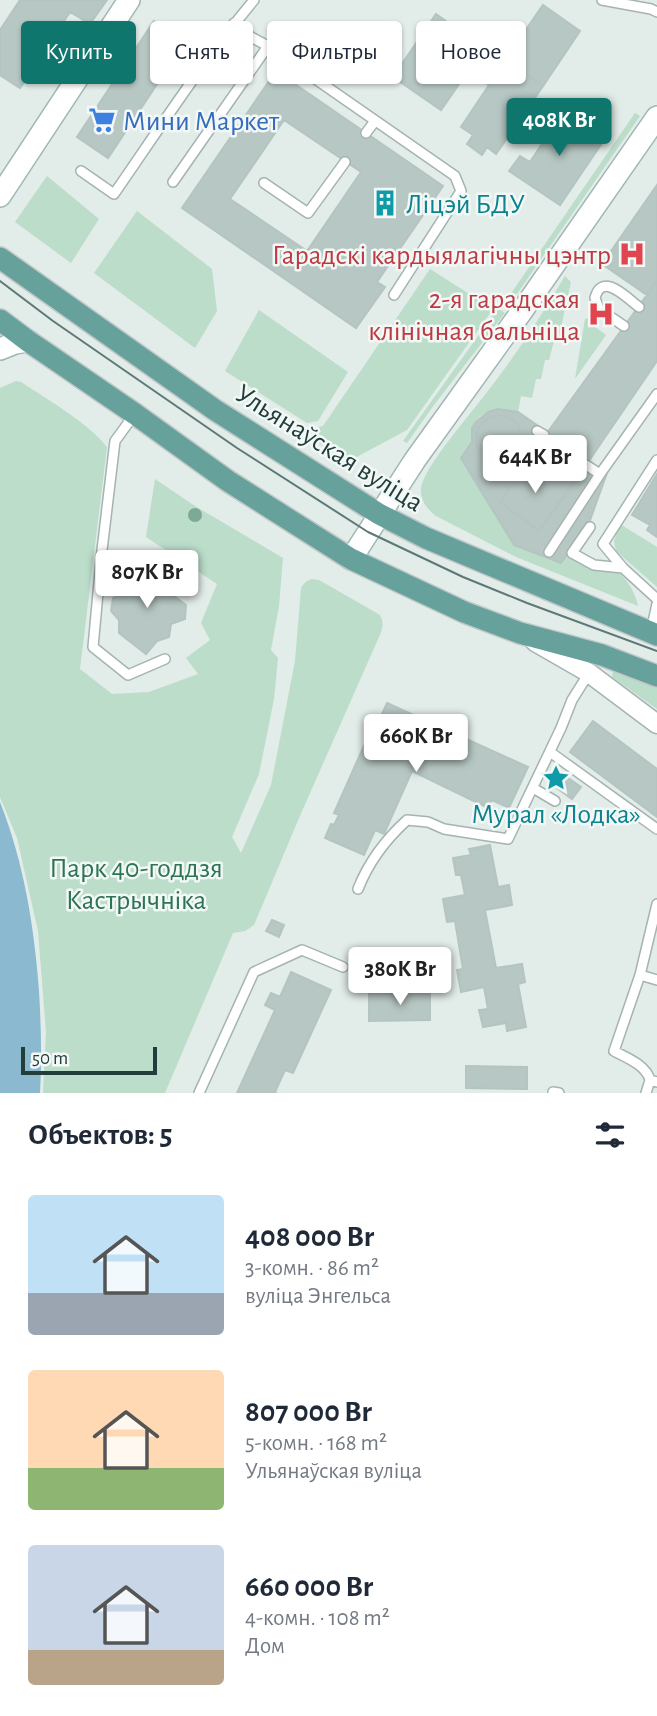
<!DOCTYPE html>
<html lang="ru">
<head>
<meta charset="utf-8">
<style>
  :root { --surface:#fff; --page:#f6f6f7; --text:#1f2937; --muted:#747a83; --accent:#0f766e }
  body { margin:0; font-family:"Alegreya Sans",sans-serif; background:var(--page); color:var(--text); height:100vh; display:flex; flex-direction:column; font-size:26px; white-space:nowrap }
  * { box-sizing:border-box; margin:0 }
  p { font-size:23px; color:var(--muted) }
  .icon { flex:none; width:38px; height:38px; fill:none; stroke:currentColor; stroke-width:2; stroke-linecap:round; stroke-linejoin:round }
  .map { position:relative; height:1093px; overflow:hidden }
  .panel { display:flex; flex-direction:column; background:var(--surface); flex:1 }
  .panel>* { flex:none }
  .banner { position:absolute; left:21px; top:21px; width:616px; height:63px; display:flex; gap:14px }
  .scale { position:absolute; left:21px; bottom:18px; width:136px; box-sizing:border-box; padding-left:7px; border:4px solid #223d3a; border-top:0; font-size:19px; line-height:24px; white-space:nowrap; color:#223d3a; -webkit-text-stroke:5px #f2f8f6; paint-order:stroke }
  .price { position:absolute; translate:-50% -60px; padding:0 16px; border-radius:7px; background:#fff; color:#222; font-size:23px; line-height:46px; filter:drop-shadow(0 2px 4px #0008) }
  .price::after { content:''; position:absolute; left:50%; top:42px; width:21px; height:16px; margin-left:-10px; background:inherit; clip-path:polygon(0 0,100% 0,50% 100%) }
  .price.current { background:var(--accent); color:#fff }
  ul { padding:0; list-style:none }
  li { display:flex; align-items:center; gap:21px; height:175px; padding:0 28px }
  li span { display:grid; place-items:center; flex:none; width:196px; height:140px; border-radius:7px; color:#555 }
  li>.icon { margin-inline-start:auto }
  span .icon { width:84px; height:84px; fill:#fffc; stroke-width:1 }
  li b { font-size:30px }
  h2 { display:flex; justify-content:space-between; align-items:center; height:84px; padding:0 28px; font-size:30px }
  .tag { padding:0 24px; border-radius:7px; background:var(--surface); box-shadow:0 2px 5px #0004; font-size:24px; line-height:63px }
  .tag.current { background:var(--accent); color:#fff }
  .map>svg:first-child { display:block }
  .green { fill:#bbddca }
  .water { fill:#8bb9d0 }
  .building { fill:#b7c7c3; stroke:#b4c5c1; stroke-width:2; fill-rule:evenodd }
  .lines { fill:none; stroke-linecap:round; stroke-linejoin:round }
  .lane-casing { stroke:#a5b4b1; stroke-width:12 }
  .street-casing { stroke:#a5b4b1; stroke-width:21 }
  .secondary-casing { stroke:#a0b7b3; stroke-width:24 }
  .primary-casing { stroke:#c1c9c8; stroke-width:24 }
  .lane { stroke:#fff; stroke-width:9 }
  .street { stroke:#fff; stroke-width:18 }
  .secondary { stroke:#fff; stroke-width:21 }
  .primary { stroke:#67a19c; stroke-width:21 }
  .tram { stroke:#5d7876; stroke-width:2 }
  .tree { fill:#7ea997 }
  .labels { text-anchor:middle; stroke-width:5; stroke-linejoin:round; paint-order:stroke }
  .shop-label { font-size:28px; fill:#366cbe; stroke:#f2f8f6; text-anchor:start }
  .culture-label { font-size:28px; fill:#0d838f; stroke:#f2f8f6; text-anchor:start }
  .health-label { font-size:28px; fill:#be3a42; stroke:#f2f8f6; text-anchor:end }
  .street-label { font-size:28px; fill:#223d3a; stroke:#f2f8f6 }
  .park-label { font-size:28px; fill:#2d7354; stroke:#f2f8f6 }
</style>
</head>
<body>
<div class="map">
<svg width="657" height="1093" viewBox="0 0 657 1093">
  <rect width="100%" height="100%" fill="#e2ece9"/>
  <path class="green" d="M635 113 640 116 517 294 510 295Z
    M47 176 99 219 71 263 15 222Z
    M137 211 212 269 217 311 195 348 94 273Z
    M430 269 493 309 407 430 351 460 321 445 309 430 323 426Z
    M565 276 571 282 558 341H554L549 360H545L541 379H536L532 398 521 396 518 412C501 409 481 407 473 427 471 432 473 439 471 444 469 448 464 454 461 458L514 545 566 555 597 571H617C628 580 635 592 638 606L516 557 436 516C428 510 420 500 421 489 424 466 472 413 487 392 516 355 541 316 565 276Z
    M498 308 505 313 434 405 407 443 403 441Z
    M259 310 348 372 318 421 307 423 225 371Z
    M588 318 591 324 606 335 575 379 585 319Z
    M16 381 21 382C47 399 88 423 107 447L80 669 112 694 149 692 198 674 186 658 210 640 201 623 217 584 146 537 155 479 195 506 283 558 279 606 271 650 278 658 274 699 259 774 232 837 241 853 271 785 295 661 301 588C306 580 310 578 319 580L380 615C384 623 383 628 379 637L299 818 254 925 245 931 233 933 165 1093H43L46 1032 38 931 17 838 0 797V388Z
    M620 524 657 547V587L616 551 614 541Z
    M613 670 657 687V709L612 677Z"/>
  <path class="water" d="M0 802C24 863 34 926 39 991 41 1025 42 1059 40 1093H0Z"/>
  <path class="building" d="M20 0H107L90 24 70 12 20 88 0 75V30Z
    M543 5 580 31 543 86 505 60Z
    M436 14 484 48 441 110 393 77Z
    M154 21 185 42 108 158 77 137Z
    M479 55 499 69 505 60 543 86 496 154 487 147 482 155 467 144 473 135 461 127 489 85 468 71Z
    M276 71 443 186 377 282 385 287 356 328 182 208ZM284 120 361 172 307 251 230 199Z
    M556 108 604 140 560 205 509 171 520 156 530 162 553 127 546 122Z
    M657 185V281L647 295 602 264Z
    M657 281V361L569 490 539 531 500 502 522 471 508 460 494 461 483 455 478 449 476 441 478 427 488 418 498 415 506 416 513 420 519 426 522 440 534 451Z
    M498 409 518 412 547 432 534 451 522 440 519 426 513 420 506 416 498 415 488 418 481 424 476 433V441L478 449 483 455 494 461 508 460 522 471 500 502 539 531 588 461 607 473 589 523 561 563 514 545 461 458 472 442V428L476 422 488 412Z
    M657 474V537L647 530 650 525 632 515Z
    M141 570 155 580 164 575 175 583 174 596 186 605 185 619 171 624 169 637 157 641 146 654 119 633V620L111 611 113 598 125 591V576Z
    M387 703 528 767 509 808 492 800 488 808 412 771 384 834 375 830 364 855 325 838 331 824 334 825 339 815 334 813 371 730 374 731Z
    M593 721 657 769V817L570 752Z
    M558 771 581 787 572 799 550 783Z
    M490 845 498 887 509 885 512 905 485 910 496 968 522 964 525 982 518 984 526 1027 507 1031 506 1023 483 1027 479 1010 488 1009 484 987 461 992 457 970 463 969 455 921 447 922 443 899 465 895 461 875H456L453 858 471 855 469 849Z
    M272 920 284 925 279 937 266 931Z
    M291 972 331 990 293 1073 285 1070 275 1092 276 1093H237L275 1010 265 1005 271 993 280 997Z
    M430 993V1020L369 1021V994Z
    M466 1066 527 1067V1089L466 1088Z"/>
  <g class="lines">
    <g class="lane-casing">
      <path id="lane" d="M602 0 651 9 657 12
        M268 46 455 176 461 191 394 295
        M366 133 375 121
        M81 171 114 194C159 129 203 61 254 0
        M173 182 268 46 251 37 234 23
        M264 183 308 213 345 162
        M624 326 599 309 595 298C602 271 627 298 639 307
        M134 415 115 441 102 550 93 647 128 675 165 659
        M537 431 544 435
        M657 460 603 544 623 568 657 599
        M586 465 600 474
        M590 527 572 553 594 565 623 568
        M549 552 600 474 657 394
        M651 631 657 604
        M550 752 657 829
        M533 788 555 801
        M358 889C369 861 385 840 407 820L428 822 444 829 508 839 561 728 572 700 589 673
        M657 904 640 975 614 1051C627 1058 646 1065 650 1080L657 1082
        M640 975 657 980
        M199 1093 254 972 302 950 343 967
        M553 1093V1092L559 1093
        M646 1093 650 1080"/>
    </g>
    <g class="street-casing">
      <path id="street" d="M535 642 589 673 657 724"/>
    </g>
    <g class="secondary-casing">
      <path id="secondary" d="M0 196 129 0
        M0 349 15 343 28 341
        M351 559 415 460 522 311 657 117"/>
    </g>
    <g class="primary-casing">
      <path id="primary" d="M0 258 215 410 379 514 426 538 657 635
        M0 320 28 341 135 414 228 481 351 559 464 612 520 633 602 655 657 676"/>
    </g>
    <use href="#lane" class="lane"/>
    <use href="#street" class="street"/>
    <use href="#secondary" class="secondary"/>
    <use href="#primary" class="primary"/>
    <path class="tram" d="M0 281 53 321 237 448 368 532 463 577 527 603 657 651"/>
  </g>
  <circle class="tree" cx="195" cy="515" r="7"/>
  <defs>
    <g id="supermarket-bare" transform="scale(2.1)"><path d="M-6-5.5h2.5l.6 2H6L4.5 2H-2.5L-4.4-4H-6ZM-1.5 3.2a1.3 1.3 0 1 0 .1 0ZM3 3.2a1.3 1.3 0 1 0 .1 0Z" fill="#3f7fe0" stroke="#f2f8f6" stroke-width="2.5" paint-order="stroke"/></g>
    <g id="building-bare" transform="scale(2.1)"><path d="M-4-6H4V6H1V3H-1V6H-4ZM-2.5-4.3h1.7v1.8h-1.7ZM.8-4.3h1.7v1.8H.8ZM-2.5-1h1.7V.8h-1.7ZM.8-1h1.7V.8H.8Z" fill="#0f9aa8" stroke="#f2f8f6" stroke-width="2.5" paint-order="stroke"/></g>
    <g id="hospital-bare" transform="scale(2.1)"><path d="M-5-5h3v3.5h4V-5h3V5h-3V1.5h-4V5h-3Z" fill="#e0444e" stroke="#f2f8f6" stroke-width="2.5" paint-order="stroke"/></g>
    <g id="sight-bare" transform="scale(2.1)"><path d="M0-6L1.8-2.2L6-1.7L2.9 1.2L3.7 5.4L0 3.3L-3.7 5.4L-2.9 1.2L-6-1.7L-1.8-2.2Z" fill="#0f9aa8" stroke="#f2f8f6" stroke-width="2.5" paint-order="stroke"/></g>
  </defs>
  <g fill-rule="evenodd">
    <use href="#supermarket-bare" x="102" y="120"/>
    <use href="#building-bare" x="385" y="203"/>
    <use href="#hospital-bare" x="632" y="254"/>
    <use href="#hospital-bare" x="601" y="314"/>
    <use href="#sight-bare" x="556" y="778"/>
  </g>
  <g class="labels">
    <g class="shop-label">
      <text x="123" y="130">Мини Маркет</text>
    </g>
    <g class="culture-label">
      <text x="406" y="213">Ліцэй БДУ</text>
      <text x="556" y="823" text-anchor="middle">Мурал «Лодка»</text>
    </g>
    <g class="health-label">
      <text x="611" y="264">Гарадскі кардыялагічны цэнтр</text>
      <text x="580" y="308">2-я гарадская<tspan x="580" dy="32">клінічная бальніца</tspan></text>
    </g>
    <g class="street-label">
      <text transform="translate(330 447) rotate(32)" y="10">Ульянаўская вуліца</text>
    </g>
    <g class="park-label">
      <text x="136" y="877">Парк 40-годдзя<tspan x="136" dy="32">Кастрычніка</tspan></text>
    </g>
  </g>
</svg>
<div class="scale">50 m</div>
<b class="price current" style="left:559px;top:158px">408K Br</b>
<b class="price" style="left:535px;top:495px">644K Br</b>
<b class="price" style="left:147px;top:610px">807K Br</b>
<b class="price" style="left:416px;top:774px">660K Br</b>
<b class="price" style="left:400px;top:1007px">380K Br</b>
<div class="banner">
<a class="tag current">Купить</a>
<a class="tag">Снять</a>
<a class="tag">Фильтры</a>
<a class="tag">Новое</a>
</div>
</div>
<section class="panel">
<h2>Объектов: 5<svg class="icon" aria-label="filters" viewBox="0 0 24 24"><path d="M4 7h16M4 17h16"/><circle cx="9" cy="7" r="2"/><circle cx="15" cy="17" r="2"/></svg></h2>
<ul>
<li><span style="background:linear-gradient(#bfe0f5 70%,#9aa5b1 0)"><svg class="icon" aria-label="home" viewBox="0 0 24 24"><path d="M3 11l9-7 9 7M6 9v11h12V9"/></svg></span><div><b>408 000 Br</b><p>3-комн. · 86 m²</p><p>вуліца Энгельса</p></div></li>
<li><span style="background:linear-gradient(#ffd9b3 70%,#8fb573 0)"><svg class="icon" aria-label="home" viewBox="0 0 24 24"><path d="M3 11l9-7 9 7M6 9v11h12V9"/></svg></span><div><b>807 000 Br</b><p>5-комн. · 168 m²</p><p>Ульянаўская вуліца</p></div></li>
<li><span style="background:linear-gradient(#c9d6e8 75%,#b9a48a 0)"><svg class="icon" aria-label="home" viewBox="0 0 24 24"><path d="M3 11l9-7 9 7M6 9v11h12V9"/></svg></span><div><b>660 000 Br</b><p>4-комн. · 108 m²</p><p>Дом</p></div></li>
</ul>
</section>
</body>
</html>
